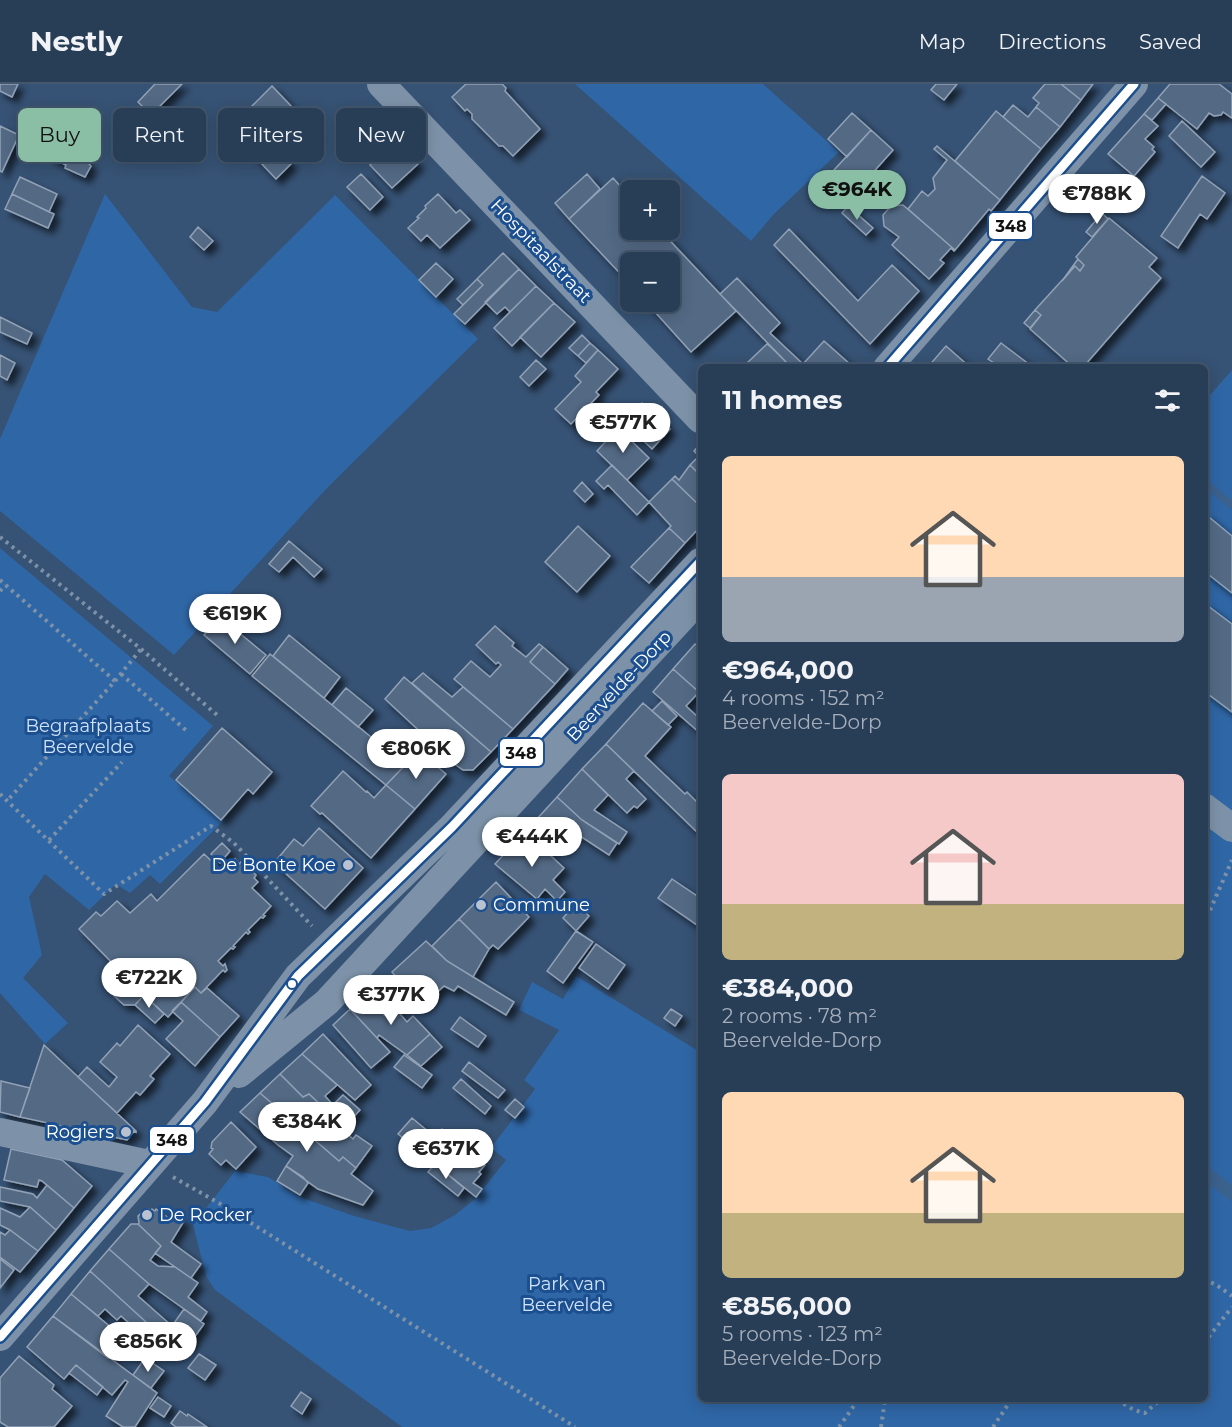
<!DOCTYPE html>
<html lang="en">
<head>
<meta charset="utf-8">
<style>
  :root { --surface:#283e57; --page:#30455d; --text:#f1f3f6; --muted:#a5aeba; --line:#44576d; --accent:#8abfa5 }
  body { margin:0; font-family:Montserrat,sans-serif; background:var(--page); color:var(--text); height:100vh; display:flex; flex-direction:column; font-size:22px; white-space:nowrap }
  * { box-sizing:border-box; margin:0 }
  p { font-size:20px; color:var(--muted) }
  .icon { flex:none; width:33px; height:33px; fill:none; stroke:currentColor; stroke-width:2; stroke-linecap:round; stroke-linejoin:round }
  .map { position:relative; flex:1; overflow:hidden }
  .sheet { position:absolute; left:698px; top:280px; width:510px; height:1038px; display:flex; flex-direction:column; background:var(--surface); border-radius:9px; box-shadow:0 3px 15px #0003,0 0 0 2px var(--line) }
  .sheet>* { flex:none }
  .top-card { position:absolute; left:18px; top:24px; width:570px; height:54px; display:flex; gap:12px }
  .tools { position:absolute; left:620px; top:96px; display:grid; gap:12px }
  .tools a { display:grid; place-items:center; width:60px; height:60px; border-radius:9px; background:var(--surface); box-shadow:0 3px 15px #0003,0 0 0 2px var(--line); font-size:30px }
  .price { position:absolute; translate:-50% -51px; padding:0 14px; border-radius:21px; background:#fff; color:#222; font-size:20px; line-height:39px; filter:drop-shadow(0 2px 3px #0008) }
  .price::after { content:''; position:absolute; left:50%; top:36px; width:18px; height:14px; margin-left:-9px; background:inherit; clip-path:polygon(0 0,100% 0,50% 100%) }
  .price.active { background:var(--accent); color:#111 }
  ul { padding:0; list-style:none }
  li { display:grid; align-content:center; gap:12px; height:318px; padding:0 24px }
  li span { display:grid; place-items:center; height:186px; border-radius:9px; color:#555 }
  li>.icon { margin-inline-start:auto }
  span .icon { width:108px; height:108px; fill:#fffc; stroke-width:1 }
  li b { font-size:26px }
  h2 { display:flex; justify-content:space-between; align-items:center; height:72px; padding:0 24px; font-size:26px }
  .pill { padding:0 21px; border-radius:9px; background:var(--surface); box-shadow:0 3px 15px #0003,0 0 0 2px var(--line); font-size:21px; line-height:54px }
  .pill.active { background:var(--accent); color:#111 }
  header { display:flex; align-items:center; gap:36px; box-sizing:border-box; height:84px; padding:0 30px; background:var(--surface); border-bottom:2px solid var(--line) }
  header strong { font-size:28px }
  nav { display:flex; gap:33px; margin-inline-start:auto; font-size:21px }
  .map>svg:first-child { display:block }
  .green { fill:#2f66a5 }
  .water { fill:#3b618d }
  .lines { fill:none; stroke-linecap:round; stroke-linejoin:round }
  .stream { stroke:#3b618d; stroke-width:8 }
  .building { fill:#526984; stroke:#92a2b6; stroke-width:1.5; filter:url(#shadow) }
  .path { stroke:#7d92a8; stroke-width:4; stroke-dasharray:3 4.5; stroke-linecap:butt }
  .minor { stroke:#7d92a8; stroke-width:28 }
  .bus-1-casing { stroke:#1b4f8f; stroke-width:14 }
  .bus-1 { stroke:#fff; stroke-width:9 }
  .poi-dot { fill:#b9c2ce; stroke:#1b4f8f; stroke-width:2 }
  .bus-dot { fill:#fff; stroke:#1b4f8f; stroke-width:2 }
  .labels { text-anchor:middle; stroke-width:6; stroke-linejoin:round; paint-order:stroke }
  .street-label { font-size:18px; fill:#fff; stroke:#1b4f8f }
  .park-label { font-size:18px; fill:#cfe3fa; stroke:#1b4f8f }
  .poi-label { font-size:18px; fill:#fff; stroke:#1b4f8f; text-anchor:end }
  .line-badge { stroke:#1b4f8f; stroke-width:2 }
  .pale-badge-label { font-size:16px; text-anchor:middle; font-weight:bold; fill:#111 }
</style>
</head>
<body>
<header>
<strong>Nestly</strong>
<nav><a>Map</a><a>Directions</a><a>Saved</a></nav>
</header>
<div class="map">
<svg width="1232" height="1343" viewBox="0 0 1232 1343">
  <defs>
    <filter id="shadow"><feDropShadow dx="5.5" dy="5.5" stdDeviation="3" flood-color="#0009"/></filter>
  </defs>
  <rect width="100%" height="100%" fill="#365274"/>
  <path class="green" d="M575 0H763L839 68 774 130 751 157Z
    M105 110 192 223 217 228 335 111 478 255 328 403 174 571 0 427V355Z
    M1232 286V1343H402L215 1206 206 1192 193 1141 235 1087 268 1093 300 1113 354 1132 410 1147 431 1144 455 1131 475 1115 506 1076 491 1064 535 1005 524 996 559 946 519 926 532 898 563 915 576 892 700 968V1316H1204V318Z
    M0 464 213 642 169 692 223 737 160 800 150 791 130 809 116 800 89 826 45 790 29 813 42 871 23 894 68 939 45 960 0 909Z"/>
  <path class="water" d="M1204 1080 1232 1101V1118L1205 1097Z"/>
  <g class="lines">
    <path class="stream" d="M1204 399 1232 421"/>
  </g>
  <path class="building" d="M0 0H18L12 13 0 7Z
    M155 0H182L151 31 138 18Z
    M466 0H502L506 4 505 7 540 45 513 72 503 62H499L472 35V30L467 25 465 27 452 13Z
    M936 0H957L944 16 931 6Z
    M1045 0H1061L1081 16 1060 43 1036 23 1039 19 1033 14Z
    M1061 0H1093L1081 16Z
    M1170 0H1219L1232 10V34L1223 28 1221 31 1214 32 1209 29 1197 45 1158 14Z
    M272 2 312 44 283 71 291 80 276 95 229 45Z
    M1158 14 1166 20 1152 36 1144 30Z
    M1013 21 1028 33 1036 23 1060 43 1041 65 1003 33Z
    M34 23 45 28 39 41 28 36Z
    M996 27 1041 65 1000 116 955 77Z
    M852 29 871 46 847 73 828 55Z
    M1144 30 1158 42 1145 55 1154 63 1152 65 1155 68 1134 92 1108 70Z
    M1182 37 1215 68 1201 83 1169 52Z
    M0 42 19 51 2 88 0 87Z
    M871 46 893 66 846 119 822 99Z
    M59 55 67 59 65 62 74 67 75 65 91 82 85 93 65 84 66 81 50 73Z
    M392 60 401 69 404 66 418 80 392 104 370 81Z
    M937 62 1000 116 991 127 989 125 955 166 908 125 922 107 928 112 935 105 933 94 947 76 934 65Z
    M361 90 383 113 370 126 347 103Z
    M587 90 600 105 569 135 555 119Z
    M1202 92 1225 109 1207 135 1200 130 1178 164 1161 152Z
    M20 93 57 110 49 128 12 110Z
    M613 94 630 113V146H660L736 227 691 268 646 218H669V178H630V200L569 135Z
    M12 110 54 130 48 144 5 125Z
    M438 110 456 129 460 126 470 136 440 164 427 151 421 157 408 144 419 134 417 133 426 124 425 122Z
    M903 121 955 166 954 167 951 164 940 176 944 179 929 195 892 161 899 153 884 142 883 131 891 122Z
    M848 122 873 144 866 151 842 129Z
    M1102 129 1108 135 1092 153 1086 148Z
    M1109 134 1157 174 1149 183 1161 194 1085 281 1082 279 1078 284H1074L1030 245 1041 231 1035 226 1075 182 1080 187 1084 181 1076 173Z
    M198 143 213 157 204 166 190 153Z
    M789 145 858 217 892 181 919 207 870 260 774 161Z
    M503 169 519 185 465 240 454 230 483 201 477 195Z
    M1078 175 1084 181 1080 187 1075 182 1062 197Z
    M436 179 453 195 436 213 419 196Z
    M519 185 536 202 510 228 505 223 497 230 485 218Z
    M737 194 780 239 770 249 803 280 824 257 851 281 848 284H792L720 210Z
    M477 195 483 201 463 221 457 215Z
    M536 202 554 219 512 262 494 244Z
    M554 219 575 238 541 273 520 253Z
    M1035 226 1041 231 1030 244 1024 239Z
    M0 233 32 249 27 260 0 248Z
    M582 251 590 259 578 272 569 264Z
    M590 259 598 266 586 279 578 272Z
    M1001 259 1034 284H995L997 281 988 275Z
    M767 260 772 264 792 284H750L746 280Z
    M946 262 971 284H927Z
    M598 266 618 285 596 308 599 311 571 340 555 325 581 298 575 292Z
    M0 271 15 279 7 296 0 292Z
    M536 276 546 285 529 302 520 293Z
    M642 319 670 345 652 365 624 338Z
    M618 344 649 374 627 396 597 367Z
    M700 360V391L690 381 699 372 694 367Z
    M612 381 649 418 637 431 608 401 604 405 596 397Z
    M690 381 700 391V422L672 395 675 392 679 396Z
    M672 395 700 422V443L685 459 669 444 671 442 649 418Z
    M582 398 593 410 585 418 574 407Z
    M1204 429 1232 452V509L1204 487Z
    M578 442 610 472 577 508 545 478Z
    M669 444 685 459 649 499 631 483Z
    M289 457 322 485 314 493 293 473 279 488 269 480Z
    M1204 519 1232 540V628L1204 607Z
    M220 533 266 571 250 590 204 551Z
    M495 542 514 559 512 562 526 573 539 560 543 563 530 578 555 600 513 645 454 595 471 577 490 593 501 581 498 578 496 580 476 561Z
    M289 551 340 593 324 614 273 572Z
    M695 560 700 564V606L699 608 673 585Z
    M543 563 568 585 555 600 530 578Z
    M270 570 405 681 386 701 252 592Z
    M673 585 699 608 686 622 700 635V649L653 608Z
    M423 589 452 613 463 603 513 645 491 668 412 599Z
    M404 593 491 668 473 686H463L456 681 385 615Z
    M346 604 373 626 358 643 332 621Z
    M662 617 677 632 668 641 652 627Z
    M643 619 671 643 645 672 685 710 687 708 700 721 699 750 606 660Z
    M222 644 272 688 253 710 248 705 221 736 176 696Z
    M606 660 634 687 626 695 646 715 637 724 634 722 627 729 582 685Z
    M419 667 446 690 415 725 386 701Z
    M582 685 608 711 594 726 627 748 619 760 582 736 557 713Z
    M343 687 366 708 367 707 374 714 386 701 415 725 371 774 322 729 320 730 311 722Z
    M557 713 582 736 617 759 609 771 574 748 561 762 535 737Z
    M319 744 363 784 325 825 274 779 294 755 303 762Z
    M525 748 564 784 553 796 565 808 557 817 545 805 537 815 495 780Z
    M222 759 230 767 220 779 211 770Z
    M204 770 223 788 235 775 239 780 242 777 256 791 254 794 258 798 252 804 271 822 263 831 265 832 263 834 261 833 248 846 250 848 248 850 246 848 233 862 235 863 233 865 231 864 218 877 223 882 225 880 227 886 225 888 223 886 201 909 195 903 168 933 144 911 135 921H124L114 912 115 899 123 890 79 845 96 828 101 832 117 817 130 829 151 810 157 817Z
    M672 795 700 814V843L658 814Z
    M496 798 529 833 498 865 493 861 489 865 459 835Z
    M576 819 589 832 576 847 563 834Z
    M459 835 489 865 473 893 447 877 432 862Z
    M576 847 593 858 563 899 547 887Z
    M426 857 447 877 514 918 506 931 458 902 454 907 444 902 422 922 392 888Z
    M596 860 625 881 608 905 579 884Z
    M195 903 201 909 207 904 239 932 220 953 181 918Z
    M144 911 164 930 155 939 135 921Z
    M366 911 384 931 394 923 407 938 413 932 430 950 407 971 379 951 377 954 350 925Z
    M181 918 220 953 195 982 166 955 183 937 172 927Z
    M350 925 390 968 371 984 333 941Z
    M671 925 682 932 675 942 664 934Z
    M460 933 486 952 478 963 451 945Z
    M138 941 170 970 150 992 154 995 140 1011 136 1008 117 1029 78 993 87 983 109 1003 117 993 100 978 117 959 120 962Z
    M323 950 371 1001 355 1016 302 970Z
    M430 950 442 963 421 982 407 971Z
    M44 961 136 1047V1048L134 1047 127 1056 20 1033Z
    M302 970 337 1001 325 1012 333 1021 343 1011 360 1026 344 1043 309 1010 303 1013 280 990Z
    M404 971 432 991 422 1004 394 983Z
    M469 978 505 1006 498 1014 462 987Z
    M280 990 303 1013 309 1010 327 1027 316 1040 323 1046 324 1045 337 1056 345 1048 353 1055 356 1051 372 1062 356 1084 343 1073 339 1077 260 1009Z
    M461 995 491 1022 485 1030 453 1004Z
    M1 997 30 1004 20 1033 0 1028Z
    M260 1009 339 1077 343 1073 356 1084 351 1090 373 1107 363 1121 318 1105 286 1082 293 1072 278 1061 240 1028Z
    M515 1015 524 1023 515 1034 505 1026Z
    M412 1034 435 1053 442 1045 485 1081 479 1088 481 1090 473 1099 482 1105 476 1113 398 1050Z
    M231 1038 256 1063 236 1085 226 1076 221 1081 209 1070 213 1065 211 1064 212 1058Z
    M11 1065 62 1076 92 1102 74 1124 42 1097 39 1096 37 1103 4 1096Z
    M435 1080 464 1104 458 1112 428 1088Z
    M286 1082 303 1093 308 1099 300 1111 277 1097Z
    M47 1101 74 1124 56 1146 30 1123 0 1117V1103L33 1110 37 1114Z
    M30 1123 56 1146 38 1167 10 1146 0 1141V1124L20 1133Z
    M149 1125 151 1127 152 1125 155 1127 156 1125 169 1134 172 1130 184 1137 171 1158 201 1180 191 1194 155 1169 161 1162 138 1140 139 1139 138 1132 145 1126Z
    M131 1140H138L161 1162 150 1176 158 1182 175 1183 198 1199 188 1213 207 1228 201 1237 149 1200 109 1165Z
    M10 1146 38 1167 20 1188 0 1173V1148L5 1151Z
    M109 1165 149 1200 138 1212 172 1242 184 1225 204 1240 188 1262 175 1253 171 1259 157 1248 90 1187Z
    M0 1175 14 1186 0 1204Z
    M90 1187 157 1248 153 1253 149 1250 146 1254 121 1232 117 1236 105 1225 98 1232 71 1210Z
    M71 1210 125 1255 108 1274 53 1232Z
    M53 1232 157 1309 135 1343H123L106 1332 128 1298 125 1296 112 1311 76 1281 64 1295 27 1263Z
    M199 1270 216 1281 205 1296 188 1284Z
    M19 1272 54 1301 52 1305 72 1322 54 1343H8L0 1338V1294Z
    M145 1274 164 1287 151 1304 133 1291Z
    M76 1281 103 1303 97 1311 69 1289Z
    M301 1308 311 1315 302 1330 291 1322Z
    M158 1313 171 1322 164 1333 150 1324Z
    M180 1327 187 1332 188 1330 207 1343H176L171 1339Z"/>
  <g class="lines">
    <path class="path" d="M0 453 141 565 217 631
      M0 496 115 597 7 717
      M0 507 5 501
      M121 590 188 648
      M115 597 141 565
      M0 710 104 810 211 742 234 759 312 842
      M49 756 122 678
      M1204 840 1232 776
      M173 1093 224 1122 575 1343
      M1204 1196 1215 1200 1232 1212
      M1204 1259 1232 1223
      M1117 1316 1134 1326 1145 1329 1160 1316
      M839 1343 858 1316
      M881 1343 885 1316
      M993 1343 1011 1316"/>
    <path class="minor" d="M381 0 700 335
      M887 284 1134 0
      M1204 723 1232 744
      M239 990 327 918 700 514
      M0 1048 149 1080
      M0 1253 205 1018 298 892 452 743 700 478"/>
    <g class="bus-1-casing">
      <path id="bus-1" d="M887 284 1134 0
        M0 1253 205 1018 298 892 452 743 700 478"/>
    </g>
    <use href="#bus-1" class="bus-1"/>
  </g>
  <g class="poi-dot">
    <circle cx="348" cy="781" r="6"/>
    <circle cx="481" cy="821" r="6"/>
    <circle cx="126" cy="1048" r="6"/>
    <circle cx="147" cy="1131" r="6"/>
  </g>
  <circle class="bus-dot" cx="292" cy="900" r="5"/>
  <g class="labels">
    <g class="street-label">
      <text transform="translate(541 167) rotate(46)" y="6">Hospitaalstraat</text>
      <text transform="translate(619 602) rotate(-47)" y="6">Beervelde-Dorp</text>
    </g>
    <g class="park-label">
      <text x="88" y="648">Begraafplaats<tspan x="88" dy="21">Beervelde</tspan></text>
      <text x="567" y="1206">Park van<tspan x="567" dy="21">Beervelde</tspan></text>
    </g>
    <g class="poi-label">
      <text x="336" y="787">De Bonte Koe</text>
      <text x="493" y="827" text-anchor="start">Commune</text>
      <text x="114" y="1054">Rogiers</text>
      <text x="159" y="1137" text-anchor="start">De Rocker</text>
    </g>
  </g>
  <g class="line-badge">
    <rect x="988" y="128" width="45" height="28" rx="6" fill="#fff"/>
    <rect x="499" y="654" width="45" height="29" rx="6" fill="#fff"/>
    <rect x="149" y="1042" width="46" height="28" rx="6" fill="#fff"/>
  </g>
  <g class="pale-badge-label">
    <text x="1011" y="148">348</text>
    <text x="521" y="675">348</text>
    <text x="172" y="1062">348</text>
  </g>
</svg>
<div class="tools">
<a>+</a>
<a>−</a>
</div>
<b class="price active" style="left:857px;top:137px">€964K</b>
<b class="price" style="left:1097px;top:141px">€788K</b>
<b class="price" style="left:623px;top:370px">€577K</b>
<b class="price" style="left:235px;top:561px">€619K</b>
<b class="price" style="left:416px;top:696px">€806K</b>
<b class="price" style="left:532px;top:784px">€444K</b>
<b class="price" style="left:149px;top:925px">€722K</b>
<b class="price" style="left:391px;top:942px">€377K</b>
<b class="price" style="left:307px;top:1069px">€384K</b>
<b class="price" style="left:446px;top:1096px">€637K</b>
<b class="price" style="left:148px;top:1289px">€856K</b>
<div class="top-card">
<a class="pill active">Buy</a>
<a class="pill">Rent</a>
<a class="pill">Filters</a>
<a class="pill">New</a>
</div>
<section class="sheet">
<h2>11 homes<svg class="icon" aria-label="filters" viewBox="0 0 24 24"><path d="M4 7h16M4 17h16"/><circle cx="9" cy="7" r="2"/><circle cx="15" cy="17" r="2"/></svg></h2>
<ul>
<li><span style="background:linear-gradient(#ffd9b3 65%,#9aa5b1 0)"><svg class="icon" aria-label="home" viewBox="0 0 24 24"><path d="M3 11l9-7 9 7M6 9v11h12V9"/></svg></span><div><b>€964,000</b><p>4 rooms · 152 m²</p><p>Beervelde-Dorp</p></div></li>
<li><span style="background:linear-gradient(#f6c9c9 70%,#c2b280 0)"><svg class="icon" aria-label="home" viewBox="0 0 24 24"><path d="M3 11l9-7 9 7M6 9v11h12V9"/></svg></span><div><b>€384,000</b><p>2 rooms · 78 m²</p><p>Beervelde-Dorp</p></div></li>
<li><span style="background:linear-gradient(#ffd9b3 65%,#c2b280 0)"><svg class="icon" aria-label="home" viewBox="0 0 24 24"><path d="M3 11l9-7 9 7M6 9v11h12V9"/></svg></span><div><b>€856,000</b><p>5 rooms · 123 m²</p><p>Beervelde-Dorp</p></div></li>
</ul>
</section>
</div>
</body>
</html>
